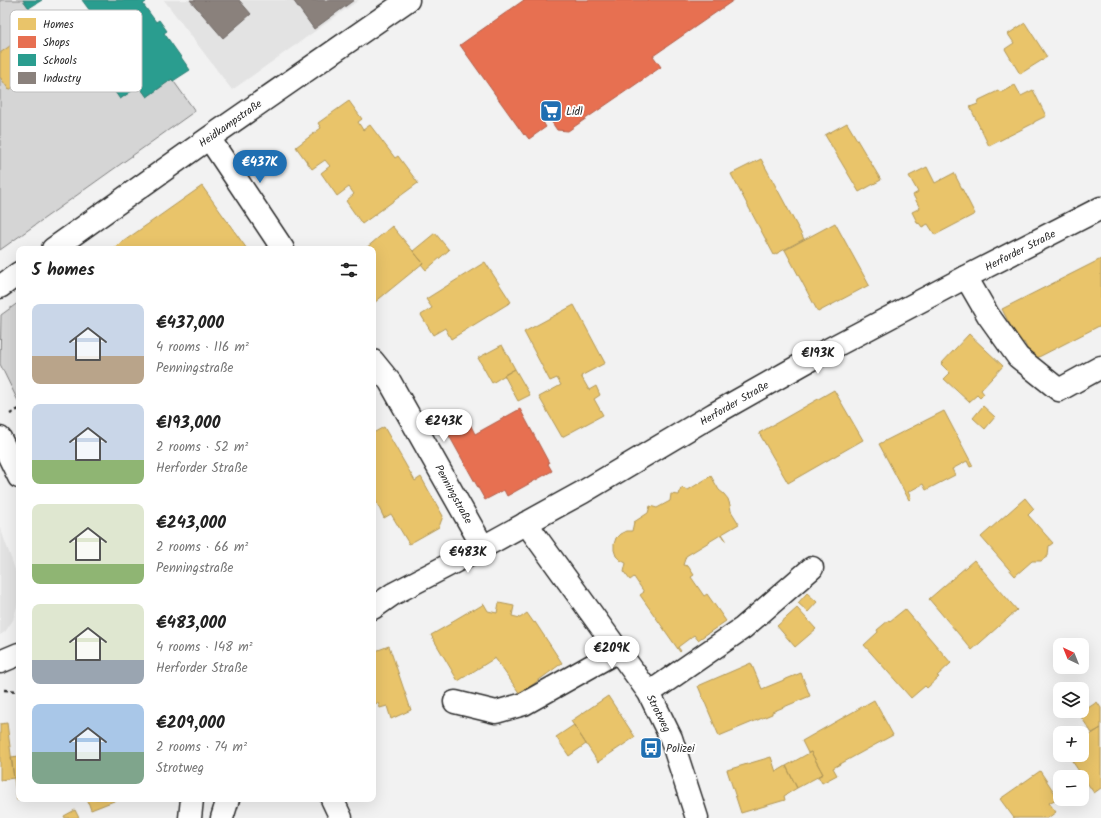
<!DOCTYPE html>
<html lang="en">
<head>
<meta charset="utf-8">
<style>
  :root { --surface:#fff; --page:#f6f6f6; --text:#222; --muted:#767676; --accent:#1f6fb2 }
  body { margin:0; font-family:Kalam,sans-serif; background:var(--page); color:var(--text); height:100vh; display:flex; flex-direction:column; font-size:15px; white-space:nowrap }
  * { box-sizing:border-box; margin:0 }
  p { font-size:13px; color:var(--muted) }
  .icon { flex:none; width:22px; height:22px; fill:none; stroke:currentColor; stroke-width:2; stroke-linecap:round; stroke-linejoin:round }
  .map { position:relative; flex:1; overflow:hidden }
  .side { position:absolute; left:16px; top:246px; width:360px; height:556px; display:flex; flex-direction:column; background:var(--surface); border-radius:8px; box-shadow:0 4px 16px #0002 }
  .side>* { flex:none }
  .needle { width:26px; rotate:317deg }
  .fabs { position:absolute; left:1053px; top:638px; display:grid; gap:8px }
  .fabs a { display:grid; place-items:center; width:36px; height:36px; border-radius:8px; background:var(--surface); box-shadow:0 4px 16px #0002; font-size:20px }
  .price { position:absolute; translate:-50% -34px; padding:0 9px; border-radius:14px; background:#fff; color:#222; font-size:13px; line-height:26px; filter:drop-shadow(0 1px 2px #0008) }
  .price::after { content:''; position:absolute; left:50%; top:24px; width:12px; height:9px; margin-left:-6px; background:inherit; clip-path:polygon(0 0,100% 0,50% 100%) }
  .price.selected { background:var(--accent); color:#fff }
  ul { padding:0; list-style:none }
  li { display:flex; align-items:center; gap:12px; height:100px; padding:0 16px }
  li span { display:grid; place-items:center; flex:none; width:112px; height:80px; border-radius:8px; color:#555 }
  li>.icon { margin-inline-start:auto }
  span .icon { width:48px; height:48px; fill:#fffc; stroke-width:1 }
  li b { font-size:17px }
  h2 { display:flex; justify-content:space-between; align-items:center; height:48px; padding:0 16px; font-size:17px }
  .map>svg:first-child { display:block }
  .built { fill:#e3e3e3 }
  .green { fill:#d5d5d5; stroke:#808080 }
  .homes { fill:#e9c46a; stroke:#b09657 }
  .shops { fill:#e76f51; stroke:#af5b46 }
  .schools { fill:#2a9d8f; stroke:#2a7b71 }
  .industry { fill:#8a817c; stroke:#6e6764 }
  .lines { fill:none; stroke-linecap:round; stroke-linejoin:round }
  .minor-casing { stroke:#2b2b2b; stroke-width:25 }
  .major-casing { stroke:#2b2b2b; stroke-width:25 }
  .path { stroke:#2b2b2b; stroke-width:2.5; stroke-dasharray:4 3; stroke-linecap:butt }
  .minor { stroke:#fff; stroke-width:22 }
  .major { stroke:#fff; stroke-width:22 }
  .labels { text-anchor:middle; stroke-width:4; stroke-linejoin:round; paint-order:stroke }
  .poi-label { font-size:11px; fill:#2b2b2b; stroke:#fff; text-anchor:start }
  .street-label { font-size:11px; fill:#2b2b2b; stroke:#fff }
  .key { fill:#fff; stroke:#bfbfbf; stroke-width:1 }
  .key-label { font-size:11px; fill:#2b2b2b }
</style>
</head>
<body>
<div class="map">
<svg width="1101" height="818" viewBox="0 0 1101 818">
  <rect width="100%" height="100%" fill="#f2f2f2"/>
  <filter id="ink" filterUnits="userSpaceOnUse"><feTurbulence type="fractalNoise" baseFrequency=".025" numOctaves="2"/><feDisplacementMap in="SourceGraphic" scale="8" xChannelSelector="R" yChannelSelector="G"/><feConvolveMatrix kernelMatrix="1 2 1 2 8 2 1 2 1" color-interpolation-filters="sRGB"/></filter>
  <g filter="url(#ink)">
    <path class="built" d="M164 0H359L232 90Z
      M0 527 18 578 19 597V600L13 620 5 632 0 635Z"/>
    <path class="green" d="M0 0H23L29 8 36 20 57 51 85 33 114 75 107 81 120 99 139 86 147 97 172 79 195 111 0 250Z
      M19 302V403L0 364 1 315Z"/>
    <path class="homes" d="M1025 23 1047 57 1020 74 1005 49 1014 43 1008 34Z
      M34 29 55 58 9 90 0 77V53Z
      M1015 85 1021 96 1033 90 1046 116 1034 122V123L989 146 970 107 978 104 979 100 998 91 1002 92Z
      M349 101 362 119 358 122 363 130 370 125 395 158 398 156 418 183 362 224 346 201 354 194 349 187 337 196 321 173 330 166 325 160 312 169 296 147 321 128 318 123Z
      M847 123 881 180 859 192 825 135Z
      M761 159 804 239 774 255 731 174Z
      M927 167 935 183 954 173 975 214 935 235 928 224 922 227 919 223 918 224 912 212 920 208 913 195 918 192 909 176Z
      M202 186 247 249H115L114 248Z
      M835 223 869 285 818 312 785 250Z
      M392 226 423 263 374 303 373 249H365Z
      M435 233 449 250 426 270 421 264 423 263 413 251Z
      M1101 259V325L1033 360 1024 342 1020 345 1002 309Z
      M485 262 511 302 451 339 445 328 433 335 421 315 432 308 426 299Z
      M574 305 605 363 581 376 589 390 596 386 600 395 594 399 603 415 562 437 539 397 561 385 557 378 550 381 524 332Z
      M969 334 1003 366 981 390 984 394 980 398 977 395 969 402 944 379 950 373 941 364Z
      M502 345 515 369 492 383 478 358Z
      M515 369 530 395 518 401 504 375Z
      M834 390 863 440 788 483 759 433Z
      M983 406 995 417 985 429 973 418Z
      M944 411 973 466 970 467 967 461 952 469 955 475 926 490 923 484 908 492 911 498 909 500 879 444Z
      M384 427 415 481 421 477 443 516 439 527 409 544 391 514 384 518 373 495V433Z
      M711 476 719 490 724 494 728 499 730 505 731 511 739 524 722 534 726 540H725L722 534 686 556 683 565 688 566 694 575 691 577 704 596 707 594 726 621 698 640 694 635 678 647 681 651 680 652 640 595 644 592 634 577 630 580 624 572 626 563 620 560 616 556 614 550V544L616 538 620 534 626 531H632L634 522 648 513 650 506 657 508 670 501 671 494 679 495 681 488 688 490Z
      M1025 498 1034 509 1028 515 1053 543 1049 546 1048 556 1041 561H1032L1015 576 981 537Z
      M974 560 1017 610 972 650 929 599Z
      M807 593 817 602 808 612 798 603Z
      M499 603 514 606 512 616 520 618 527 613 534 623 535 622 562 663 520 694 495 658 458 681 431 635 452 623 451 622 473 609 474 610 484 604 488 611 497 613Z
      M797 608 816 629 795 647 777 626Z
      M905 609 951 663 937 676 939 677 927 688 925 686 911 698 864 645 878 632 877 630 889 620 890 621Z
      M389 646 411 710 391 719 387 706 380 708 378 703 373 704V652Z
      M751 663 762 689 801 673 810 696 772 712V714L719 736 698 686Z
      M608 696 635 737 598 762 571 721Z
      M874 700 893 735 833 768 837 775 822 783 818 776 823 774 811 752 808 753 802 741Z
      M1097 702 1101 708V728L1092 733 1079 714Z
      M7 723 14 778 0 780V724Z
      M574 725 586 744 569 756 556 737Z
      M1101 728V788L1094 793 1068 755H1082V740Z
      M811 752 823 774 797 788 786 766Z
      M19 756V799H24L17 800 11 757Z
      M771 757 776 772 786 766 797 788 784 796 785 800 741 813 727 770Z
      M1040 771 1058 798 1049 803 1056 812 1048 818H1014L1000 799Z
      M87 799H119L91 810Z
      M75 810 79 818H65L64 816Z"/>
    <path class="shops" d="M524 0H734L653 56 661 67 568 131 557 130 549 118 543 122 546 127 529 139 525 134 524 135 460 45Z
      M520 409 549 463 548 464 552 471 507 496 504 490 485 500 447 432 468 420 475 434Z"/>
    <path class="schools" d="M23 0H42L29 8Z
      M82 0H144L146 2 143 4 156 22 159 20 167 31 164 33 190 70 173 81 172 79 147 97 139 86 120 99 107 80 114 75 85 33 99 23Z"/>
    <path class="industry" d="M190 0H239L251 14 223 38Z
      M293 0H354L314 29Z"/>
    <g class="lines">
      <g class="minor-casing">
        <path id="minor" d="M209 138 283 249
          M53 249 209 138 408 0
          M966 277 988 315 1018 357 1059 390 1101 367
          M0 287 19 273
          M373 361 390 382 483 547
          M0 438 19 477
          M526 523 649 693 671 738 697 818
          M0 662 19 654
          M649 693 743 628 812 568
          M455 702 496 712 524 704 618 651
          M332 799 341 818"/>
      </g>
      <g class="major-casing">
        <path id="major" d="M373 608 393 594 483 547 583 492 714 414 822 353 966 277 1101 208
          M190 818 192 799
          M222 818 228 799"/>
      </g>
      <path class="path" d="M10 414 19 409
        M4 690 19 691"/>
      <use href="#minor" class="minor"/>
      <use href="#major" class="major"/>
    </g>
  </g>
  <defs>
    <g id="supermarket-square" transform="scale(1.15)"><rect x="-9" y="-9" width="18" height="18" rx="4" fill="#1f6fb2" stroke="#fff"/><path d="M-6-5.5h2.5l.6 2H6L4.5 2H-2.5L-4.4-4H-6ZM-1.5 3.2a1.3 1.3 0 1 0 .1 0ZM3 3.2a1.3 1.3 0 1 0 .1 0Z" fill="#fff"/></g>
    <g id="bus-square" transform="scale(1.15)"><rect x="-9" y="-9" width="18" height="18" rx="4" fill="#1f6fb2" stroke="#fff"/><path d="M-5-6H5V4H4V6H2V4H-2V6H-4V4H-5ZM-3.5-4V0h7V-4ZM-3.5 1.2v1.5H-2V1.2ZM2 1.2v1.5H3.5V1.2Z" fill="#fff"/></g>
  </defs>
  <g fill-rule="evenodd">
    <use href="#supermarket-square" x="551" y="111"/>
    <use href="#bus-square" x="651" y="748"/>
  </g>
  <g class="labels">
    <g class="poi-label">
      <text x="566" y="115">Lidl</text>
      <text x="666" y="752">Polizei</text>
    </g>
    <g class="street-label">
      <text transform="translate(230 123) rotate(-35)" y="4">Heidkampstraße</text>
      <text transform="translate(1020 250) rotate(-27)" y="4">Herforder Straße</text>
      <text transform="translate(734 403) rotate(-30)" y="4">Herforder Straße</text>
      <text transform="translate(454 494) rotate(61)" y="4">Penningstraße</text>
      <text transform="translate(659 713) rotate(63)" y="4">Strotweg</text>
    </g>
  </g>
  <rect x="10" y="10" width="132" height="82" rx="6" class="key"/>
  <rect x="18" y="18" width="18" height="12" fill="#e9c46a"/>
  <rect x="18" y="36" width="18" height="12" fill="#e76f51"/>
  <rect x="18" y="54" width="18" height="12" fill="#2a9d8f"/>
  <rect x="18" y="72" width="18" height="12" fill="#8a817c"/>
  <g class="key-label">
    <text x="43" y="28">Homes</text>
    <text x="43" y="46">Shops</text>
    <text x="43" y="64">Schools</text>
    <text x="43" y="82">Industry</text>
  </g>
</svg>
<div class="fabs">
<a><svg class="needle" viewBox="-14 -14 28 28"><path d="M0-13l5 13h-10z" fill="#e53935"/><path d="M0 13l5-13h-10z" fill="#767676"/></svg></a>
<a><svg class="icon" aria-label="layers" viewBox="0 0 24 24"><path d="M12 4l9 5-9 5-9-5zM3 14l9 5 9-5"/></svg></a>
<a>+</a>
<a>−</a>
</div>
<b class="price selected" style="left:260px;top:184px">€437K</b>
<b class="price" style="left:818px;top:375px">€193K</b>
<b class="price" style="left:444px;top:443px">€243K</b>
<b class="price" style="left:468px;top:574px">€483K</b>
<b class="price" style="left:612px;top:670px">€209K</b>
<section class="side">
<h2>5 homes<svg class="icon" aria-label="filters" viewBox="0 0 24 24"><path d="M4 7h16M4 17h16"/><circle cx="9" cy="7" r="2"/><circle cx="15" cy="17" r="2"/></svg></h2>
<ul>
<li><span style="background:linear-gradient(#c9d6e8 65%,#b9a48a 0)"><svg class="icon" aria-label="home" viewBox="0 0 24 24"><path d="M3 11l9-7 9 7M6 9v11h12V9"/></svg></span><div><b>€437,000</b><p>4 rooms · 116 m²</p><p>Penningstraße</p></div></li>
<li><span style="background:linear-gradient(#c9d6e8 70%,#8fb573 0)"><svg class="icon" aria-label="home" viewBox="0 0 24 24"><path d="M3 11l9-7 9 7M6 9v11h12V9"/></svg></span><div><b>€193,000</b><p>2 rooms · 52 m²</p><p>Herforder Straße</p></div></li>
<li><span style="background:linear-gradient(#dfe7d0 75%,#8fb573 0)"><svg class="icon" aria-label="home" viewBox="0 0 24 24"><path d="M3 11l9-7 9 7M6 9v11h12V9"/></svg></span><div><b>€243,000</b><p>2 rooms · 66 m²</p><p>Penningstraße</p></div></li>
<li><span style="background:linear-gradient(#dfe7d0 70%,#9aa5b1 0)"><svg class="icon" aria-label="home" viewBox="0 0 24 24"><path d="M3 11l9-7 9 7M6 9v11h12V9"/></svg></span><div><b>€483,000</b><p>4 rooms · 148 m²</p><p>Herforder Straße</p></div></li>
<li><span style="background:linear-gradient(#a9c7e8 60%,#7fa58c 0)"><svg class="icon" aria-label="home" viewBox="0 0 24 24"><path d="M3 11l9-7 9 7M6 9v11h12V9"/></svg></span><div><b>€209,000</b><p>2 rooms · 74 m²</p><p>Strotweg</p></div></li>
</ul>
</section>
</div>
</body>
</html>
